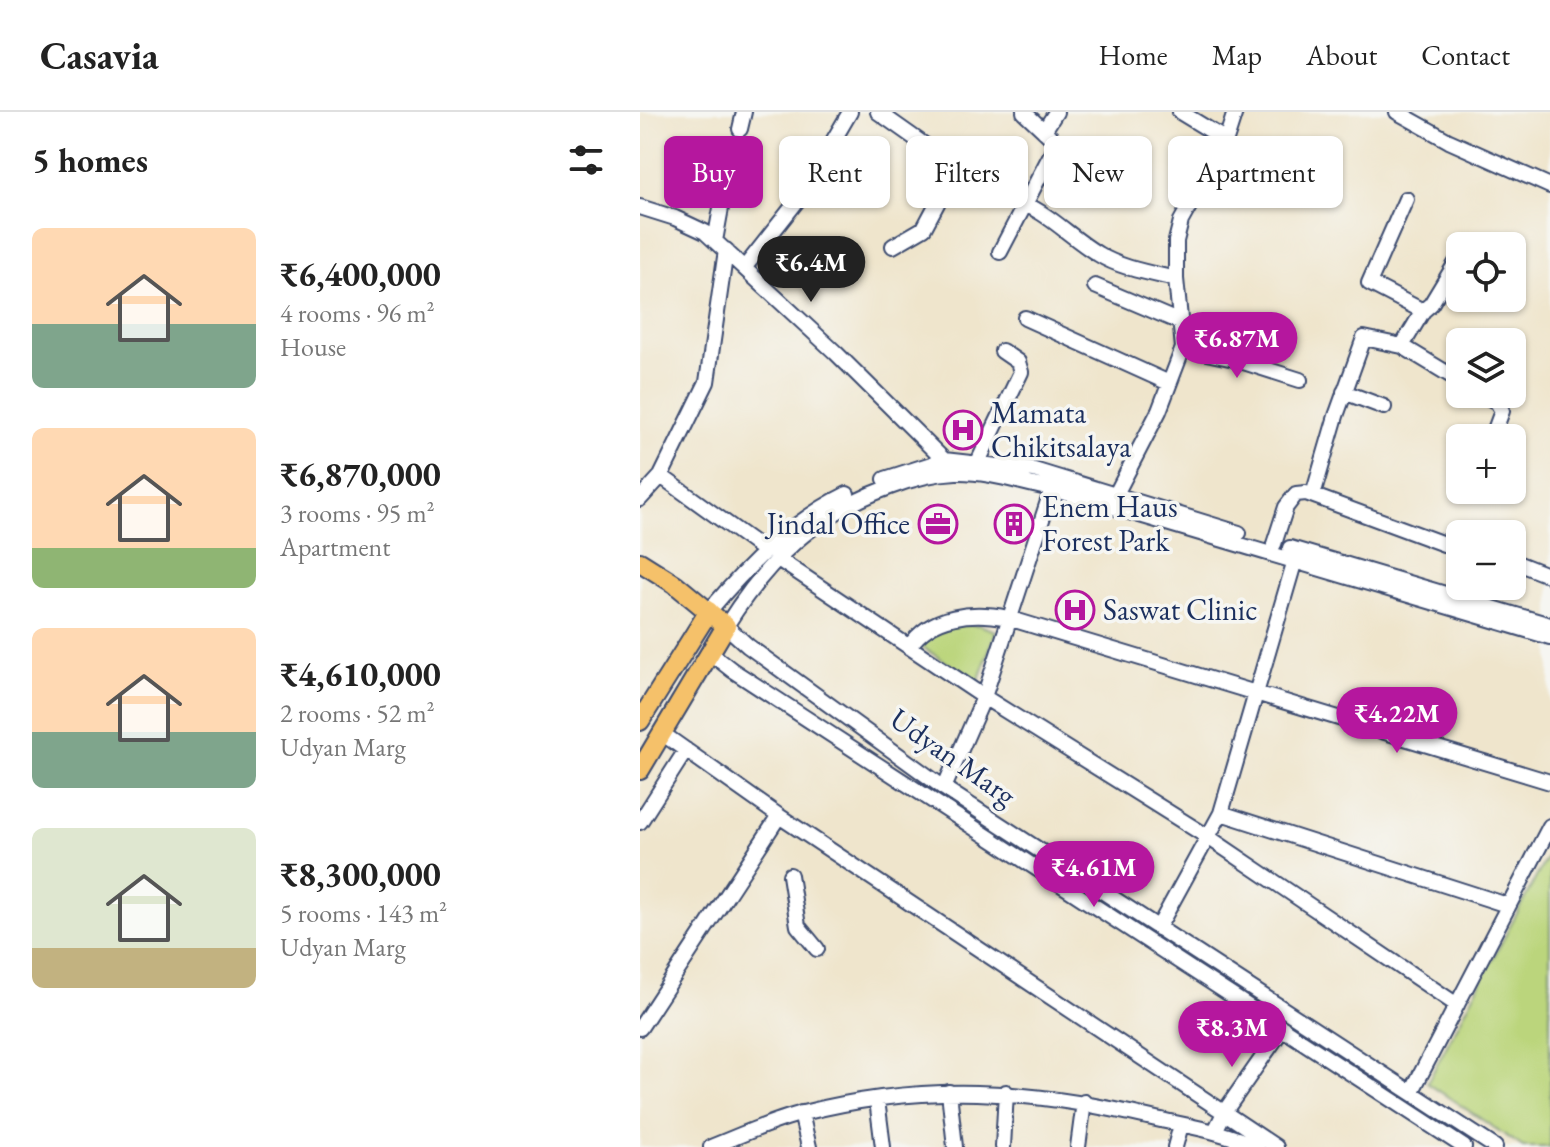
<!DOCTYPE html>
<html lang="en">
<head>
<meta charset="utf-8">
<style>
  :root { --surface:#fff; --page:#f6f6f6; --text:#222; --muted:#767676; --line:#e0e0e0; --accent:#b5179e }
  body { margin:0; font-family:"EB Garamond",serif; background:var(--page); color:var(--text); height:100vh; display:flex; flex-direction:column; font-size:30px; white-space:nowrap }
  * { box-sizing:border-box; margin:0 }
  p { font-size:26px; color:var(--muted) }
  .icon { flex:none; width:44px; height:44px; fill:none; stroke:currentColor; stroke-width:2; stroke-linecap:round; stroke-linejoin:round }
  .map { position:relative; flex:1; overflow:hidden }
  .drawer { display:flex; flex-direction:column; background:var(--surface); width:640px }
  .drawer>* { flex:none }
  .hud { position:absolute; left:24px; top:24px; width:760px; height:72px; display:flex; gap:16px }
  .controls { position:absolute; left:806px; top:120px; display:grid; gap:16px }
  .controls a { display:grid; place-items:center; width:80px; height:80px; border-radius:12px; background:var(--surface); box-shadow:0 2px 6px #0004; font-size:40px }
  .price { position:absolute; translate:-50% -68px; padding:0 18px; border-radius:28px; background:var(--accent); color:#fff; font-size:26px; line-height:52px; filter:drop-shadow(0 2px 4px #0008) }
  .price::after { content:''; position:absolute; left:50%; top:48px; width:24px; height:18px; margin-left:-12px; background:inherit; clip-path:polygon(0 0,100% 0,50% 100%) }
  .price.current { background:#222; color:#fff }
  ul { padding:0; list-style:none }
  li { display:flex; align-items:center; gap:24px; height:200px; padding:0 32px }
  li span { display:grid; place-items:center; flex:none; width:224px; height:160px; border-radius:12px; color:#555 }
  li>.icon { margin-inline-start:auto }
  span .icon { width:96px; height:96px; fill:#fffc; stroke-width:1 }
  li b { font-size:34px }
  h2 { display:flex; justify-content:space-between; align-items:center; height:96px; padding:0 32px; font-size:34px }
  .tag { padding:0 28px; border-radius:12px; background:var(--surface); box-shadow:0 2px 6px #0004; font-size:28px; line-height:72px }
  .tag.current { background:var(--accent); color:#fff }
  header { display:flex; align-items:center; gap:48px; box-sizing:border-box; height:112px; padding:0 40px; background:var(--surface); border-bottom:2px solid var(--line) }
  header strong { font-size:38px }
  nav { display:flex; gap:44px; margin-inline-start:auto; font-size:28px }
  main { display:flex; flex:1; min-height:0 }
  .map>svg:first-child { display:block }
  .green { fill:#bbd57b; stroke:#6b826c; stroke-width:2 }
  .lines { fill:none; stroke-linecap:round; stroke-linejoin:round }
  .minor-casing { stroke:#3b4a6e; stroke-width:18 }
  .major-casing { stroke:#3b4a6e; stroke-width:22 }
  .minor { stroke:#fff; stroke-width:14 }
  .major { stroke:#f5c16b; stroke-width:18 }
  .labels { text-anchor:middle; stroke-width:7; stroke-linejoin:round; paint-order:stroke }
  .poi-label { font-size:30px; fill:#1b2f5e; stroke:#f6f6f2; text-anchor:start }
  .street-label { font-size:30px; fill:#1b2f5e; stroke:#f6f6f2 }
</style>
</head>
<body>
<header>
<strong>Casavia</strong>
<nav><a>Home</a><a>Map</a><a>About</a><a>Contact</a></nav>
</header>
<main>
<section class="drawer">
<h2>5 homes<svg class="icon" aria-label="filters" viewBox="0 0 24 24"><path d="M4 7h16M4 17h16"/><circle cx="9" cy="7" r="2"/><circle cx="15" cy="17" r="2"/></svg></h2>
<ul>
<li><span style="background:linear-gradient(#ffd9b3 60%,#7fa58c 0)"><svg class="icon" aria-label="home" viewBox="0 0 24 24"><path d="M3 11l9-7 9 7M6 9v11h12V9"/></svg></span><div><b>₹6,400,000</b><p>4 rooms · 96 m²</p><p>House</p></div></li>
<li><span style="background:linear-gradient(#ffd9b3 75%,#8fb573 0)"><svg class="icon" aria-label="home" viewBox="0 0 24 24"><path d="M3 11l9-7 9 7M6 9v11h12V9"/></svg></span><div><b>₹6,870,000</b><p>3 rooms · 95 m²</p><p>Apartment</p></div></li>
<li><span style="background:linear-gradient(#ffd9b3 65%,#7fa58c 0)"><svg class="icon" aria-label="home" viewBox="0 0 24 24"><path d="M3 11l9-7 9 7M6 9v11h12V9"/></svg></span><div><b>₹4,610,000</b><p>2 rooms · 52 m²</p><p>Udyan Marg</p></div></li>
<li><span style="background:linear-gradient(#dfe7d0 75%,#c2b280 0)"><svg class="icon" aria-label="home" viewBox="0 0 24 24"><path d="M3 11l9-7 9 7M6 9v11h12V9"/></svg></span><div><b>₹8,300,000</b><p>5 rooms · 143 m²</p><p>Udyan Marg</p></div></li>
</ul>
</section>
<div class="map">
<svg width="910" height="1035" viewBox="0 0 910 1035">
  <rect width="100%" height="100%" fill="#f6f6f2"/>
  <filter id="ink" filterUnits="userSpaceOnUse"><feTurbulence type="fractalNoise" baseFrequency=".0125" numOctaves="2"/><feDisplacementMap in="SourceGraphic" scale="16" xChannelSelector="R" yChannelSelector="G"/><feConvolveMatrix kernelMatrix="1 2 1 2 8 2 1 2 1" color-interpolation-filters="sRGB"/></filter>
  <filter id="wash" filterUnits="userSpaceOnUse"><feTurbulence type="fractalNoise" baseFrequency=".006" numOctaves="4" result="noise"/><feDisplacementMap in="SourceGraphic" scale="32" xChannelSelector="R" yChannelSelector="G"/><feGaussianBlur stdDeviation="1.8" result="paint"/><feColorMatrix in="noise" values="0 0 0 0 0 0 0 0 0 0 0 0 0 0 0 0 0 1.4 0 .05"/><feComposite in="paint" operator="in"/></filter>
  <g filter="url(#wash)">
    <rect width="100%" height="100%" fill="#efe5cc"/>
    <path class="green" d="M320 513H339L356 519 338 570 279 533C292 521 303 516 320 513Z
      M910 739V1035H883L787 971Z"/>
  </g>
  <g filter="url(#ink)">
    <g class="lines">
      <g class="minor-casing">
        <path id="minor" d="M238 0 296 41 373 88C406 97 429 125 458 142 480 156 510 161 536 167
          M540 0 586 28
          M757 0 809 29 910 74
          M100 17 104 0
          M404 19 416 0
          M0 95 35 106 65 120 196 241 304 348
          M75 129 83 85
          M253 134 284 116 317 54
          M360 140 417 31 384 0
          M105 155 161 84 210 0
          M455 174 542 211
          M783 199 791 192 820 144
          M385 206 529 271
          M762 234 783 199 729 171 766 87
          M543 236 594 247 660 268
          M704 280 744 295
          M842 282 857 290 862 299 852 326
          M339 358 338 350 381 260 378 250 362 239
          M21 364 125 439
          M245 367 304 348 394 358 599 421
          M673 383 696 304 724 226 762 234 820 269
          M475 384 519 299 543 236 536 167V129L541 109 586 28 595 0
          M0 387 21 364 67 270 86 138
          M634 432 646 395 656 382 666 381 820 438
          M650 436 910 513
          M138 447 344 585 568 725 817 893
          M872 449 910 464
          M69 499C108 453 152 409 207 382
          M269 535C291 502 333 499 368 506L910 670
          M69 540 92 558 824 1035
          M23 622 139 704 636 1035
          M304 676 344 585 412 377
          M581 701 867 793
          M0 710 46 638
          M150 763 158 814 177 837
          M518 816 581 701 655 448
          M0 916 139 704
          M772 979 910 714
          M309 980 315 1035
          M237 988 243 1035
          M161 1001 169 1035
          M575 1019 585 999 643 916
          M71 1035C101 1023 132 1009 163 1001 285 970 390 977 512 1006 547 1014 583 1019 617 1035
          M363 1035 366 980
          M438 1035 444 990
          M535 1035 541 1013
          M855 1035 304 676 108 534 86 514C128 447 175 402 250 375 271 367 293 361 316 360 348 359 381 371 412 377L910 525"/>
      </g>
      <g class="major-casing">
        <path id="major" d="M0 450 35 472 86 514 0 658
          M0 609 69 499"/>
      </g>
      <use href="#minor" class="minor"/>
      <use href="#major" class="major"/>
    </g>
  </g>
  <defs>
    <g id="hospital-ring" transform="scale(2)"><circle r="9.5" fill="#f6f6f2" stroke="#b5179e" stroke-width="1.5"/><path d="M-5-5h3v3.5h4V-5h3V5h-3V1.5h-4V5h-3Z" fill="#b5179e"/></g>
    <g id="office-ring" transform="scale(2)"><circle r="9.5" fill="#f6f6f2" stroke="#b5179e" stroke-width="1.5"/><path d="M-6-3h4V-5.5h4V-3h4V5H-6ZM-1-4.5V-3h2v-1.5ZM-6 0V1H6V0Z" fill="#b5179e"/></g>
    <g id="building-ring" transform="scale(2)"><circle r="9.5" fill="#f6f6f2" stroke="#b5179e" stroke-width="1.5"/><path d="M-4-6H4V6H1V3H-1V6H-4ZM-2.5-4.3h1.7v1.8h-1.7ZM.8-4.3h1.7v1.8H.8ZM-2.5-1h1.7V.8h-1.7ZM.8-1h1.7V.8H.8Z" fill="#b5179e"/></g>
  </defs>
  <g fill-rule="evenodd">
    <use href="#hospital-ring" x="323" y="318"/>
    <use href="#office-ring" x="298" y="412"/>
    <use href="#building-ring" x="374" y="412"/>
    <use href="#hospital-ring" x="435" y="498"/>
  </g>
  <g class="labels">
    <g class="poi-label">
      <text x="351" y="311">Mamata<tspan x="351" dy="34">Chikitsalaya</tspan></text>
      <text x="402" y="405">Enem Haus<tspan x="402" dy="34">Forest Park</tspan></text>
      <text x="270" y="422" text-anchor="end">Jindal Office</text>
      <text x="463" y="508">Saswat Clinic</text>
    </g>
    <g class="street-label">
      <text transform="translate(313 645) rotate(35)" y="10">Udyan Marg</text>
    </g>
  </g>
</svg>
<div class="controls">
<a><svg class="icon" aria-label="locate" viewBox="0 0 24 24"><circle cx="12" cy="12" r="6"/><path d="M12 2v4M12 18v4M2 12h4M18 12h4"/></svg></a>
<a><svg class="icon" aria-label="layers" viewBox="0 0 24 24"><path d="M12 4l9 5-9 5-9-5zM3 14l9 5 9-5"/></svg></a>
<a>+</a>
<a>−</a>
</div>
<b class="price current" style="left:171px;top:192px">₹6.4M</b>
<b class="price" style="left:597px;top:268px">₹6.87M</b>
<b class="price" style="left:757px;top:643px">₹4.22M</b>
<b class="price" style="left:454px;top:797px">₹4.61M</b>
<b class="price" style="left:592px;top:957px">₹8.3M</b>
<div class="hud">
<a class="tag current">Buy</a>
<a class="tag">Rent</a>
<a class="tag">Filters</a>
<a class="tag">New</a>
<a class="tag">Apartment</a>
</div>
</div>
</main>
</body>
</html>
